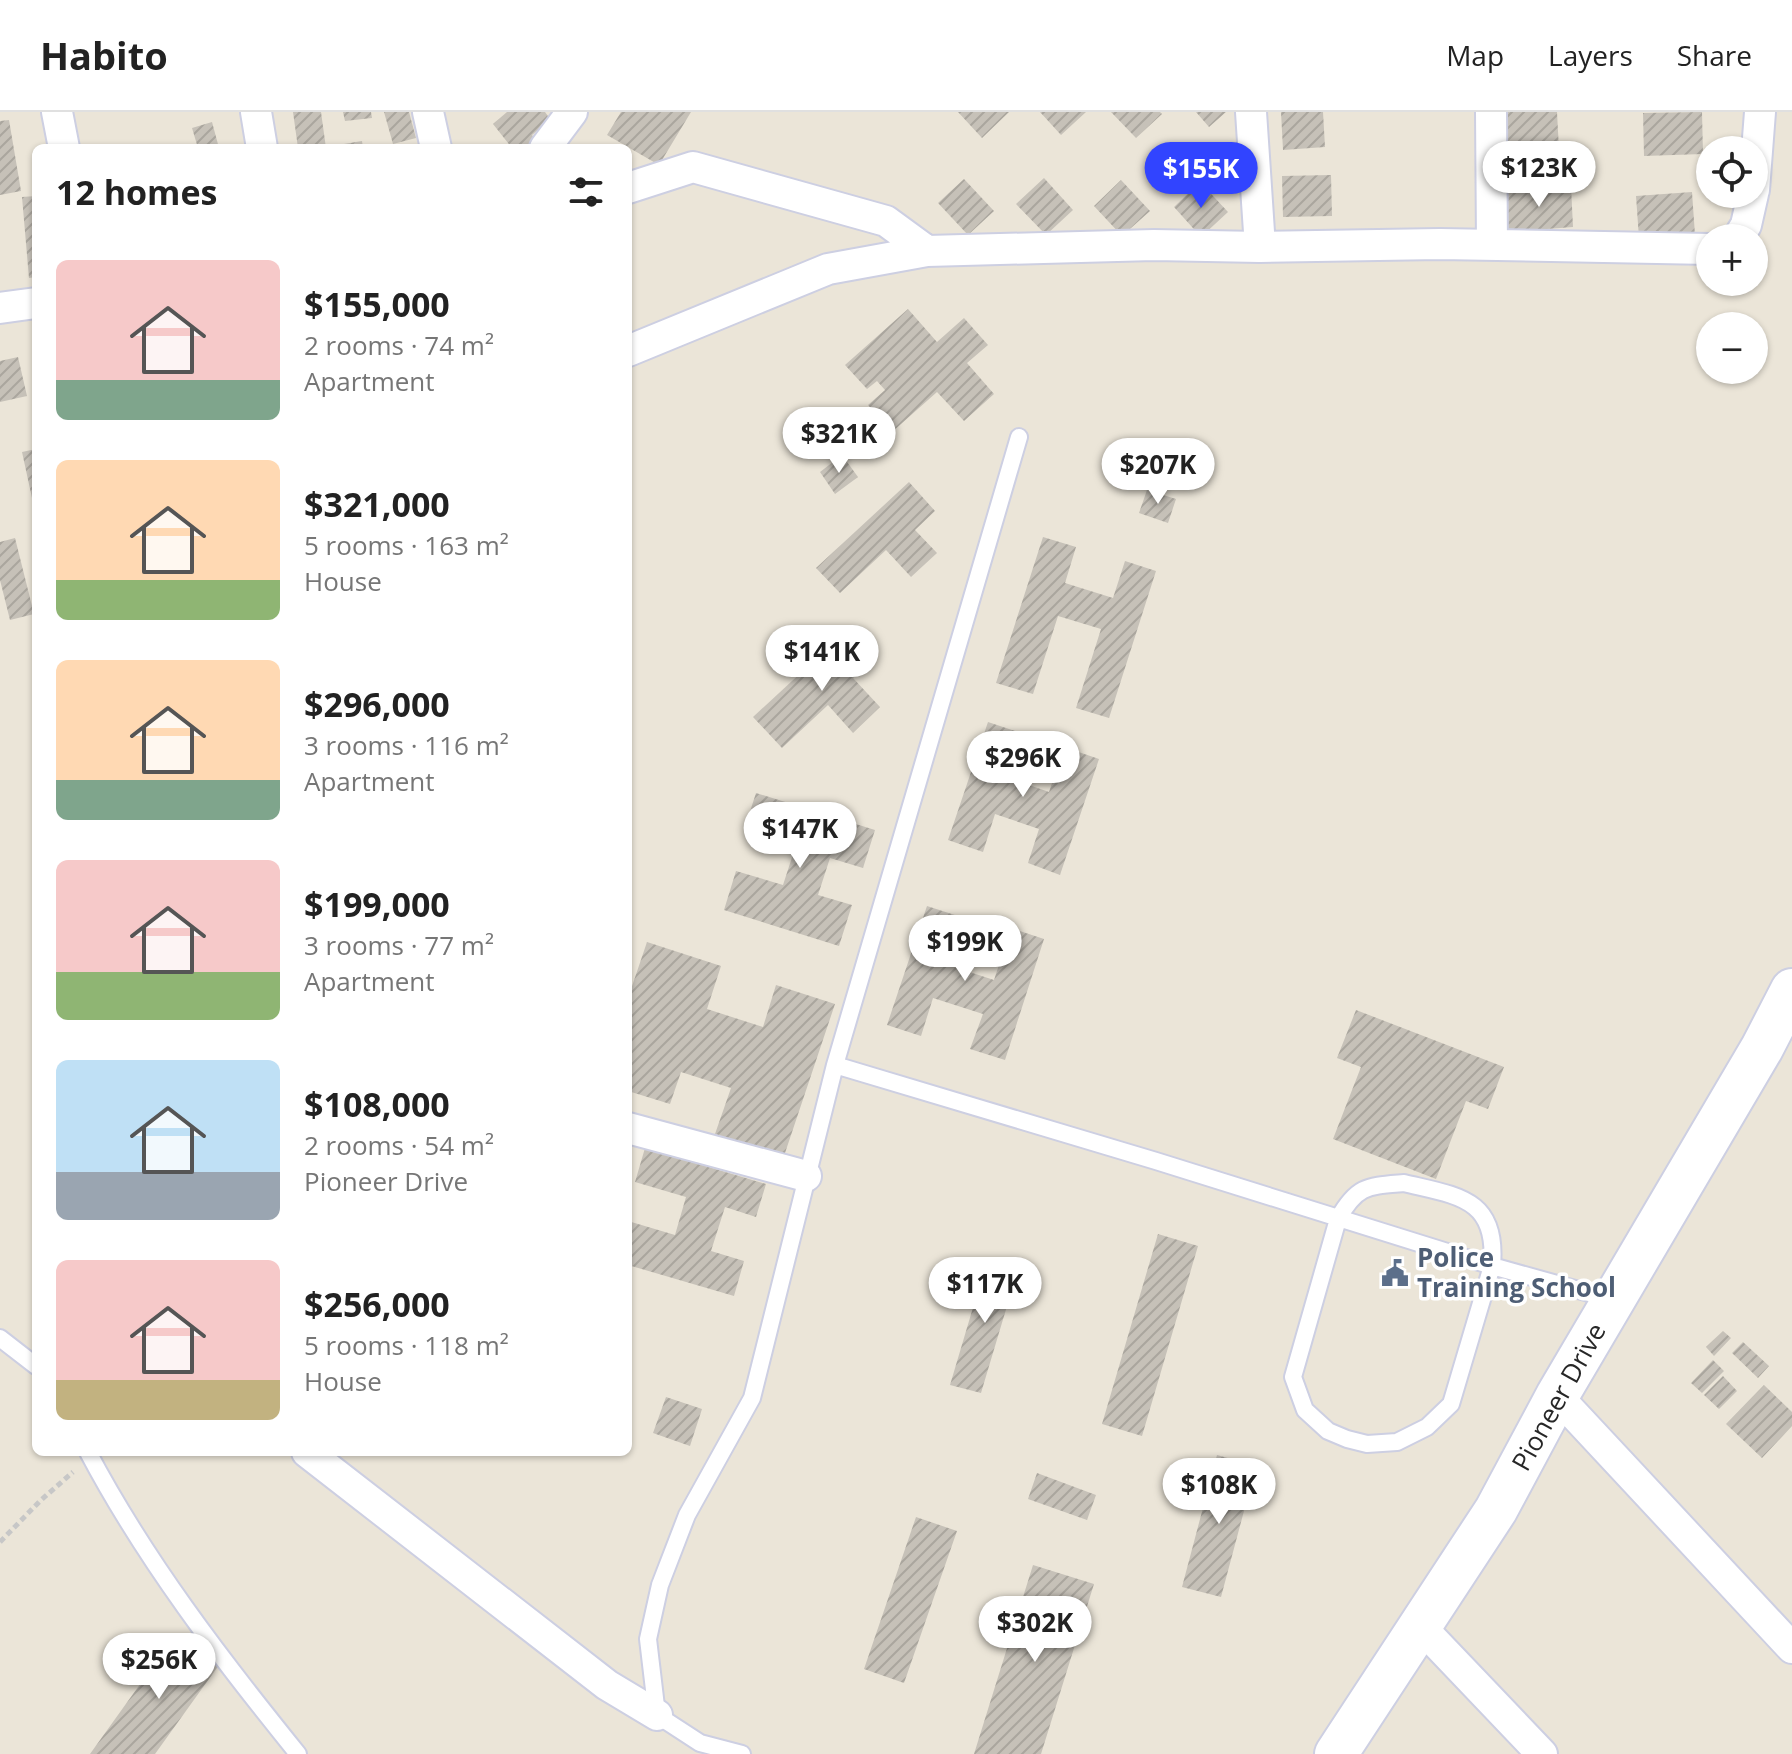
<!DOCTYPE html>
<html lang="en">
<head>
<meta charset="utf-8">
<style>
  :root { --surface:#fff; --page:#f6f6f6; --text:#222; --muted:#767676; --line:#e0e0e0; --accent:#3144ff }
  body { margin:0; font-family:"Open Sans",sans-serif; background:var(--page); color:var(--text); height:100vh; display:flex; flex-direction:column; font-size:30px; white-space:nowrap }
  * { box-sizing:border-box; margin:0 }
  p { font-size:26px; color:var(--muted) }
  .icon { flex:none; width:44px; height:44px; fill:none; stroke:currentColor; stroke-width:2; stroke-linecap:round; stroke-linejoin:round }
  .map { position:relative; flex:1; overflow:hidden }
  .details { position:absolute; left:32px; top:32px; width:600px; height:1312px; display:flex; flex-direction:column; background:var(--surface); border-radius:12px; box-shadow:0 2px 6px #0004 }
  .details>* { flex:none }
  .buttons { position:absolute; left:1696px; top:24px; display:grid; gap:16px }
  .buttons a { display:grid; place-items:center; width:72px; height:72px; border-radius:50%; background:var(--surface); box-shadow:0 2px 6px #0004; font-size:40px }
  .price { position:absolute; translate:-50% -68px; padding:0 18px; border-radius:28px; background:#fff; color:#222; font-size:26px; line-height:52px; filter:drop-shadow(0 2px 4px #0008) }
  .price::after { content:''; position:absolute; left:50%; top:48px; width:24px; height:18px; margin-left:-12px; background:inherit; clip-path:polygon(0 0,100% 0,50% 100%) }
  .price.on { background:var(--accent); color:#fff }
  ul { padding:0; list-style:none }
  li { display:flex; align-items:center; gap:24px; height:200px; padding:0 24px }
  li span { display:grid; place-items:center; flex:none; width:224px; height:160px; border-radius:12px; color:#555 }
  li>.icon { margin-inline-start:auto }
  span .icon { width:96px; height:96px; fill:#fffc; stroke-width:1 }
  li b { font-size:34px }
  h2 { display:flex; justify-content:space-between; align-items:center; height:96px; padding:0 24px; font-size:34px }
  header { display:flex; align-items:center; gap:48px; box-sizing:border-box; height:112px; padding:0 40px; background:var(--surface); border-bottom:2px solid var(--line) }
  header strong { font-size:38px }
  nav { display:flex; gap:44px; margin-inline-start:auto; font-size:28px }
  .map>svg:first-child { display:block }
  .building { fill:url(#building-hatch) }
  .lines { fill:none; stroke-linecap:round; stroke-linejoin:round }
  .lane-casing { stroke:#cdcfe2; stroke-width:20 }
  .street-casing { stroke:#cdcfe2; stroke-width:34 }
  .secondary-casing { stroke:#cdcfe2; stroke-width:46 }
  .path { stroke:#c7c7c7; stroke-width:5; stroke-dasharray:6 4; stroke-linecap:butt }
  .lane { stroke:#fff; stroke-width:16 }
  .street { stroke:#fff; stroke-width:30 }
  .secondary { stroke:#fff; stroke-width:42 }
  .labels { text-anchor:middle; stroke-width:7; stroke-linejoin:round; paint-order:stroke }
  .service-label { font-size:26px; font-weight:bold; fill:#4e5e75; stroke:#fff; text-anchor:start }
  .street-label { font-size:26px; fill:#272727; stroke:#fff }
</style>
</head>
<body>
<header>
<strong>Habito</strong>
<nav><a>Map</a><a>Layers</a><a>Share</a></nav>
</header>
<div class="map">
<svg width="1792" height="1642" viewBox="0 0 1792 1642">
  <defs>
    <pattern id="building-hatch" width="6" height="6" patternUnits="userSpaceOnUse" patternTransform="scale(2)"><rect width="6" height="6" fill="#c6c1b8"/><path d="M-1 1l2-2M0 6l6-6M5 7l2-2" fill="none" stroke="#aaa69e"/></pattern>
  </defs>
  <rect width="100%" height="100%" fill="#ebe5d8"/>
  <path class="building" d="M293 0H321L326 36H298Z
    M343 0H371L372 6 345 9Z
    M384 0H409L416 26 393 32Z
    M507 0H545L550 7 532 23 539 33 535 36H512L493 12Z
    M621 0H691L659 53 607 23Z
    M958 0H1009L982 26Z
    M1040 0H1086L1061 23Z
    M1111 0H1160L1162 2 1136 26Z
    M1196 0H1226L1209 15Z
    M1281 0H1323L1325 35 1283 38Z
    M1502 0H1557L1559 38 1504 41Z
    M1702 0 1703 42 1644 44 1643 1Z
    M9 8 21 79 0 83V9Z
    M212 10 219 36H198L192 16Z
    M362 29 363 36H339L338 33Z
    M1331 63 1332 104 1283 105 1282 64Z
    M1044 66 1073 98 1046 123 1016 92Z
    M964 67 994 99 968 123 938 91Z
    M1121 68 1150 99 1122 124 1094 94Z
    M1200 70 1228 100 1201 125 1174 95Z
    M1571 74 1573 115 1507 120 1505 79Z
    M1692 80 1695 123 1639 126 1636 84Z
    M36 84V165L29 166 22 85Z
    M908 197 937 230 964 206 988 233 967 251 994 282 964 309 937 280 892 320 868 293 885 278 877 269 867 277 845 253Z
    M18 245 27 284 0 290V249Z
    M36 337V385L32 386 22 340Z
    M842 343 858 365 835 382 820 360Z
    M909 370 935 399 915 418 937 441 911 465 886 438 840 481 816 456Z
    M1147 378 1176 387 1168 411 1139 401Z
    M1043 425 1076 435 1065 471 1113 486 1125 449 1156 459 1109 606 1076 596 1101 517 1058 504 1033 582 996 571Z
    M15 426 34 502 10 508 0 468V430Z
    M846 519 873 548 853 566 880 595 853 621 828 593 782 636 753 605Z
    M988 610 1021 621 1006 665 1049 680 1064 635 1099 647 1060 763 1028 751 1039 717 995 702 983 740 948 728Z
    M756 681 875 718 863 756 830 746 818 783 852 793 839 834 724 798 736 759 783 773 796 733 744 718Z
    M927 794 964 806 948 853 994 868 1011 816 1044 827 1005 948 970 937 983 902 933 886 921 924 887 913Z
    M647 830 721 854 707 897 763 915 776 873 835 892 784 1044 715 1022 731 976 681 960 670 992 628 979V886Z
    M1356 898 1504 955 1488 997 1466 989 1436 1067 1333 1027 1361 955 1337 946Z
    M645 1036 766 1072 756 1105 725 1095 711 1139 744 1149 734 1184 628 1153V1109L675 1123 686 1085 635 1070Z
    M1158 1122 1198 1134 1142 1324 1102 1312Z
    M988 1145 1019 1154 981 1281 950 1273Z
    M1723 1219 1731 1226 1714 1244 1706 1235Z
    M1743 1230 1769 1254 1758 1266 1732 1241Z
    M1713 1248 1724 1259 1702 1281 1691 1271Z
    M1723 1264 1737 1279 1719 1297 1704 1283Z
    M1764 1273 1792 1300V1314L1762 1346 1726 1312Z
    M666 1285 702 1297 690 1334 653 1321Z
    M1217 1343 1256 1354 1221 1485 1182 1475Z
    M1037 1361 1096 1383 1087 1408 1028 1387Z
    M916 1405 957 1419 904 1571 864 1557Z
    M1033 1453 1094 1472 1041 1642H974Z
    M176 1522 219 1553 155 1642H90Z"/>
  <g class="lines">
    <g class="lane-casing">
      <path id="lane" d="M835 953 1156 1049 1492 1154 1611 1187
        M1404 1071C1458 1084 1498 1086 1492 1154L1451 1292 1427 1315 1397 1330 1367 1332 1347 1327 1328 1319 1305 1298 1293 1265 1338 1107C1357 1073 1368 1074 1404 1071Z
        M0 1226 36 1254
        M88 1340C145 1448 221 1547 298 1642
        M742 1642 700 1631 657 1603 648 1527 660 1473 687 1403 752 1286 835 953 1019 325"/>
    </g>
    <g class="street-casing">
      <path id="street" d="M57 0 64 36
        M256 0 262 36
        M428 0 436 36
        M1251 0 1260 135
        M1491 0 1492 133
        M545 36 572 0
        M628 76 693 55 886 109 927 139 1154 133 1260 135 1440 132 1710 137
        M1754 78 1760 0
        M1738 126 1746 113 1753 82
        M0 196 36 191
        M628 239 828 157 927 139
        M628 1016 806 1064
        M1557 1284 1792 1536
        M307 1340 607 1573 657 1603
        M1419 1513 1542 1642"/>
    </g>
    <g class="secondary-casing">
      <path id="secondary" d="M1336 1642 1496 1398 1557 1284 1762 936 1792 878"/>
    </g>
    <path class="path" d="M0 1430 40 1389 73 1360"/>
    <use href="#lane" class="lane"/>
    <use href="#street" class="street"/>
    <use href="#secondary" class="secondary"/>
  </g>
  <defs>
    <g id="civic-bare" transform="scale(2.16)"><path d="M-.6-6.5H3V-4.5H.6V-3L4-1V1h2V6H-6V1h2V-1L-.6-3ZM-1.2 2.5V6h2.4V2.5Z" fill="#5c6f8a" stroke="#fff" stroke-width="2.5" paint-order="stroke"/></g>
  </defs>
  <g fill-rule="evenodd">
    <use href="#civic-bare" x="1395" y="1161"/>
  </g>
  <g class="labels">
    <g class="service-label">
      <text x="1417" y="1155">Police<tspan x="1417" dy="30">Training School</tspan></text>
    </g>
    <g class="street-label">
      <text transform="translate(1559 1285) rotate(-61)" y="9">Pioneer Drive</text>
    </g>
  </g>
</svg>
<div class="buttons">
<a><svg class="icon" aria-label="locate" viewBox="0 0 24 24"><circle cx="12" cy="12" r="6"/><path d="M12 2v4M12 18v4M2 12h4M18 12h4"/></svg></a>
<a>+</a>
<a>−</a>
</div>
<b class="price" style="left:1539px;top:97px">$123K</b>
<b class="price on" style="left:1201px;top:98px">$155K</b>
<b class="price" style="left:839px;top:363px">$321K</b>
<b class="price" style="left:1158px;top:394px">$207K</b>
<b class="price" style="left:822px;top:581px">$141K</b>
<b class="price" style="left:1023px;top:687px">$296K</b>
<b class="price" style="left:800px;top:758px">$147K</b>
<b class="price" style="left:965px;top:871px">$199K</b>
<b class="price" style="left:985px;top:1213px">$117K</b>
<b class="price" style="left:1219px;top:1414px">$108K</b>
<b class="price" style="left:1035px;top:1552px">$302K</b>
<b class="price" style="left:159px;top:1589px">$256K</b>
<section class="details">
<h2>12 homes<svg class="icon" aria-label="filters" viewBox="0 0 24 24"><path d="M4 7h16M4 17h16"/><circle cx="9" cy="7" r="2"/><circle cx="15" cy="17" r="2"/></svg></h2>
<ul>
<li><span style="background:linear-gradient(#f6c9c9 75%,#7fa58c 0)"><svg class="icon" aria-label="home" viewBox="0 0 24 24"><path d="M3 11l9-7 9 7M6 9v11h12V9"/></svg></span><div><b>$155,000</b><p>2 rooms · 74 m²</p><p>Apartment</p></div></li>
<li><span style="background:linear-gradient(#ffd9b3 75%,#8fb573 0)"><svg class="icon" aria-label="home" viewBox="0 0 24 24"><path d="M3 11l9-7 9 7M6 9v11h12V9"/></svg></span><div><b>$321,000</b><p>5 rooms · 163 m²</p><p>House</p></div></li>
<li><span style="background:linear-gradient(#ffd9b3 75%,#7fa58c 0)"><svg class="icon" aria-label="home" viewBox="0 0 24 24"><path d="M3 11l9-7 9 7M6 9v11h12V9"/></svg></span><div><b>$296,000</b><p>3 rooms · 116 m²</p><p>Apartment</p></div></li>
<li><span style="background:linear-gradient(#f6c9c9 70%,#8fb573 0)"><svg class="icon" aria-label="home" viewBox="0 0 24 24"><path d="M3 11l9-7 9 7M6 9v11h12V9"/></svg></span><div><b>$199,000</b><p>3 rooms · 77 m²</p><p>Apartment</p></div></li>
<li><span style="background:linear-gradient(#bfe0f5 70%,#9aa5b1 0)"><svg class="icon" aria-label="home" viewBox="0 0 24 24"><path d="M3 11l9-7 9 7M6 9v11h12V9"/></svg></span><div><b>$108,000</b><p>2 rooms · 54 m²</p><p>Pioneer Drive</p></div></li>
<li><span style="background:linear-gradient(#f6c9c9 75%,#c2b280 0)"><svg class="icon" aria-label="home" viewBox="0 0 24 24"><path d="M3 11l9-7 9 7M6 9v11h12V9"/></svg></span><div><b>$256,000</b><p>5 rooms · 118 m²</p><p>House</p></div></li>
</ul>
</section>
</div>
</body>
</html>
